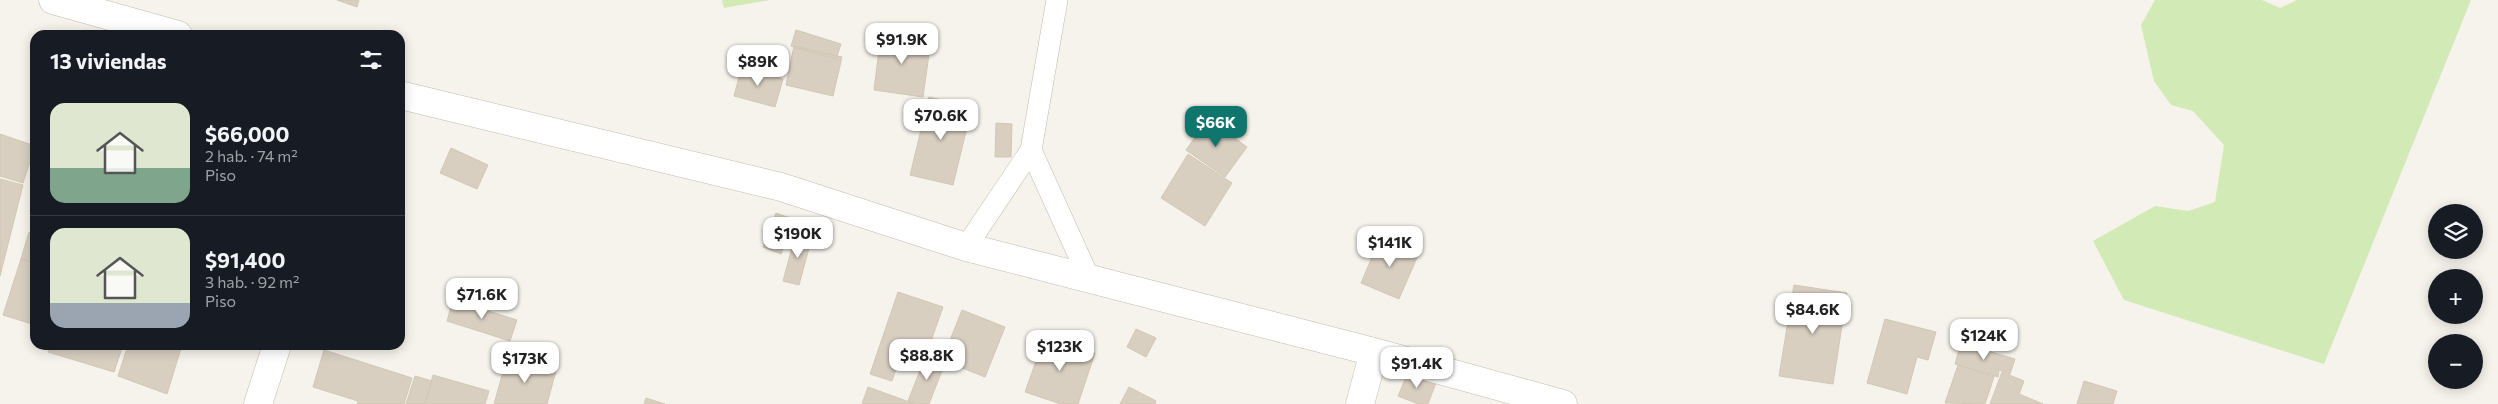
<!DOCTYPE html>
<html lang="es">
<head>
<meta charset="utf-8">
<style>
  :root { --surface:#171b24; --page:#20242c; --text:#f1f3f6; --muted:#9ea1a6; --line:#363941; --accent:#0f766e }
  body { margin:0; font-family:Commissioner,sans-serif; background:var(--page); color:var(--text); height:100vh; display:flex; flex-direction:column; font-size:19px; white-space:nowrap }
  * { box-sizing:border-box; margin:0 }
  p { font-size:16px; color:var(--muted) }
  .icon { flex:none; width:28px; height:28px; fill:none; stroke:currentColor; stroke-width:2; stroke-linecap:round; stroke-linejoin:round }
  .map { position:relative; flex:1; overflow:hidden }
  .panel { position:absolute; left:30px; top:30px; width:375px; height:320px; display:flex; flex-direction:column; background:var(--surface); border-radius:15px; box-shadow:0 2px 12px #0003 }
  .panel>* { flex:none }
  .controls { position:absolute; left:2428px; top:204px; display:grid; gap:10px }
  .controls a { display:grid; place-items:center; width:55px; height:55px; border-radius:50%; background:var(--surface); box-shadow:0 2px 12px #0003; font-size:25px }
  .price { position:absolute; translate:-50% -42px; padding:0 11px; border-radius:10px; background:#fff; color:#222; font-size:16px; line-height:32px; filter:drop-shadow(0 1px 2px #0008) }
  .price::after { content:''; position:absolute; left:50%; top:30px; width:15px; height:11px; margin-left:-8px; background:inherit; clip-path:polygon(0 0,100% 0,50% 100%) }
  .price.current { background:var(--accent); color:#fff }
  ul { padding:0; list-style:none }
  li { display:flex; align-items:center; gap:15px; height:125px; padding:0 20px }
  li+li { border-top:1px solid var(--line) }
  li span { display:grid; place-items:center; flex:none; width:140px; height:100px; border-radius:15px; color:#555 }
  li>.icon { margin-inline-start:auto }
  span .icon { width:60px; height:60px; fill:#fffc; stroke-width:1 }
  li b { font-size:21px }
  h2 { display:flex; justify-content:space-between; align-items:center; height:60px; padding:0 20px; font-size:21px }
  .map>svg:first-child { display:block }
  .green { fill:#d2eab5 }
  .building { fill:#d8cfc1; stroke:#d3c7b4 }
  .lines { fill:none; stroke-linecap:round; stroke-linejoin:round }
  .service-casing { stroke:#c2bbae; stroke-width:22 }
  .minor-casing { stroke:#c2bbae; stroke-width:29 }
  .service { stroke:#fff; stroke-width:21 }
  .minor { stroke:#fff; stroke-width:28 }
</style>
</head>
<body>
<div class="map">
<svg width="2498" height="404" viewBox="0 0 2498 404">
  <rect width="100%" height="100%" fill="#f6f3ec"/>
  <path class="green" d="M722 0H770L724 8Z
    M2155 0H2262L2280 8 2297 0H2471L2324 364 2124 300 2093 241 2155 206 2188 211 2215 202 2224 145 2193 111 2171 105 2154 81 2141 25Z"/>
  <path class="building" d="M337 0H359L357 7Z
    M796 30 841 44 836 59 791 46Z
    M881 34 931 40 923 97 874 90Z
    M746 45 786 54 782 74 741 63Z
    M794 46 842 57 833 96 786 85Z
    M742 66 783 79 775 107 734 96Z
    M929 97 972 107 953 185 910 175Z
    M1208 119 1247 147 1225 177 1186 150Z
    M996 123 1012 124 1011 157H995Z
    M0 134 35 146 23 183 0 176Z
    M451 148 488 165 477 189 440 173Z
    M1188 154 1232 183 1205 226 1161 198Z
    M0 179 23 185 0 276Z
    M776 213 813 226 808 238 790 230 781 254 763 247Z
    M29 232 35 234V263L21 259Z
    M796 233 812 237 799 285 783 281Z
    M1381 236 1419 253 1399 299 1361 283Z
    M21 259 35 263V325L3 315Z
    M1794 285 1847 293 1833 384 1779 376Z
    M898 292 943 307 926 355 903 348 892 381 870 374Z
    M453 300 517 320 510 341 447 321Z
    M962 310 1005 327 985 377 942 360Z
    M1885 319 1936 332 1928 360 1917 357 1907 394 1867 383Z
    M1136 329 1156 338 1146 357 1127 347Z
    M1045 336 1095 353 1078 404H1061L1025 392Z
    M1961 343 2015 359 2010 374 1999 370 1998 377 1955 364Z
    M50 345H123L114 372 48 352Z
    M128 345H182L167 394 118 376Z
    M324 350 412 378 404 404H357L358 401 313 387Z
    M926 355 945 363 929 404H916L908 401Z
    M507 358 556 371 547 404H494Z
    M1958 365 1994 377 1985 404 1945 403Z
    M1408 372 1436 383 1428 404H1418L1398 396Z
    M2002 372 2024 381 2019 394 2043 404H1990Z
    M433 375 489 391 485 404H425Z
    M415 376 432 381 425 404H406Z
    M2084 381 2117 391 2113 404H2077Z
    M868 387 915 404H862Z
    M1129 387 1156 401 1155 404H1120Z
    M646 398 665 404H644Z"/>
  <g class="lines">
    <g class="service-casing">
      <path id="service" d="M1031 150 1089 278
        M966 247 1031 150 1057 0"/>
    </g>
    <g class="minor-casing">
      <path id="minor" d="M53 0 178 35
        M400 95 781 187 966 247 1374 352 1563 404
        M258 404 277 345
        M1360 404 1374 352"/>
    </g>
    <use href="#service" class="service"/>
    <use href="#minor" class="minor"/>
  </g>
</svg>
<div class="controls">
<a><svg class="icon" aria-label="layers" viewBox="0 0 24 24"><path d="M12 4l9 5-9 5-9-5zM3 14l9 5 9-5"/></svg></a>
<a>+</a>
<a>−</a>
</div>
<b class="price" style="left:902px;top:65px">$91.9K</b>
<b class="price" style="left:758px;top:87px">$89K</b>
<b class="price" style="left:941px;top:141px">$70.6K</b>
<b class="price current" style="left:1216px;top:148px">$66K</b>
<b class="price" style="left:798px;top:259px">$190K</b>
<b class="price" style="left:1390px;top:268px">$141K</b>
<b class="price" style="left:482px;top:320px">$71.6K</b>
<b class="price" style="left:1813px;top:335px">$84.6K</b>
<b class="price" style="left:1984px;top:361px">$124K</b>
<b class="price" style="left:1060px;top:372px">$123K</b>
<b class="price" style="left:927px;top:381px">$88.8K</b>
<b class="price" style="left:525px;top:384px">$173K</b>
<b class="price" style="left:1417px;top:389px">$91.4K</b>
<section class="panel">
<h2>13 viviendas<svg class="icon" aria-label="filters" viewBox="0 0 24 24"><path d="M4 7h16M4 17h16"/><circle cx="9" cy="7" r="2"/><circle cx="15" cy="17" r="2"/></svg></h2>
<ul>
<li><span style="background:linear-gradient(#dfe7d0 65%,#7fa58c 0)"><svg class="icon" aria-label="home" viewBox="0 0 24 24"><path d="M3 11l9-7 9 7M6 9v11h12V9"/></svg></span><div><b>$66,000</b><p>2 hab. · 74 m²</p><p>Piso</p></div></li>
<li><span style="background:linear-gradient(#dfe7d0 75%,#9aa5b1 0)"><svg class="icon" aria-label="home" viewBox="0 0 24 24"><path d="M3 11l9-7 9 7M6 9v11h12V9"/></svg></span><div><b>$91,400</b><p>3 hab. · 92 m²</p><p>Piso</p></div></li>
</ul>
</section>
</div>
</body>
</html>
